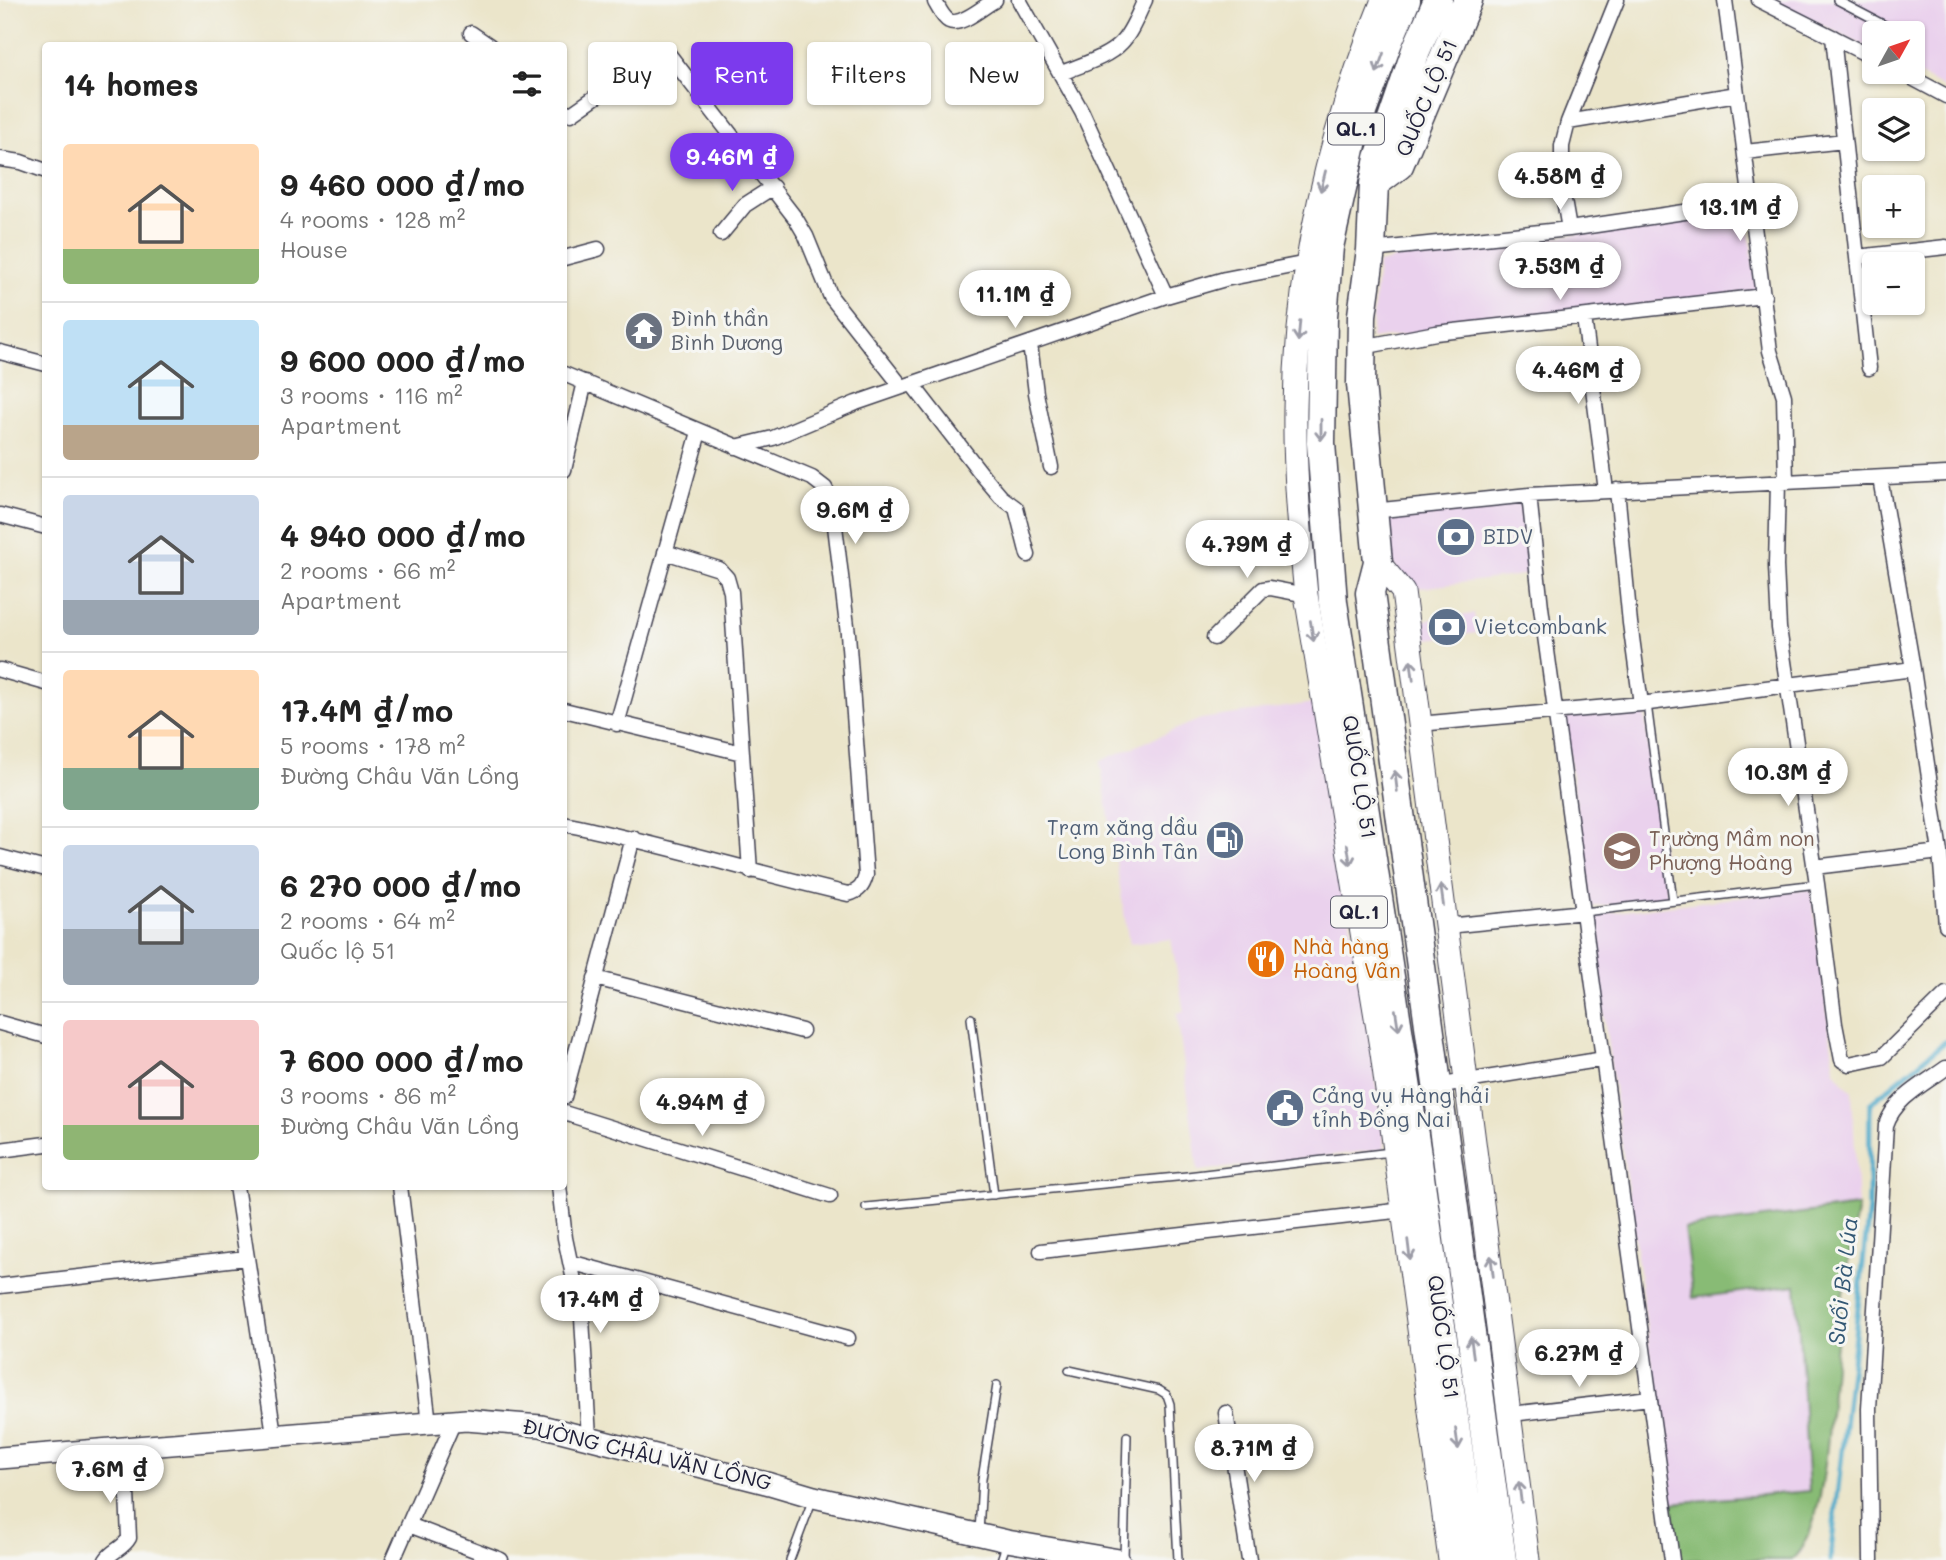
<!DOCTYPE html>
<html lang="en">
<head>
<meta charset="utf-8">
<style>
  :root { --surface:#fff; --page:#f2f2f2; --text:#222; --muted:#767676; --line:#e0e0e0; --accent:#7c3aed }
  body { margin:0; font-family:Mali,sans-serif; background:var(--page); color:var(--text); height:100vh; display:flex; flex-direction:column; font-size:26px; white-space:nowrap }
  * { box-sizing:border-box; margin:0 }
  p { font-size:23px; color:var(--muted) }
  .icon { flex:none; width:38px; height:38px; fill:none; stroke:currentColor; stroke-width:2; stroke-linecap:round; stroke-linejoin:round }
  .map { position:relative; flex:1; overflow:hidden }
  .panel { position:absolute; left:42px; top:42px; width:525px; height:1148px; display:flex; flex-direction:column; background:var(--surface); border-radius:7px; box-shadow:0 2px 5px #0004 }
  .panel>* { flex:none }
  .guide { position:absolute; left:588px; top:42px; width:665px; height:63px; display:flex; gap:14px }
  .needle { width:46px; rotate:50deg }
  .fabs { position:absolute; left:1862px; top:21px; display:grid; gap:14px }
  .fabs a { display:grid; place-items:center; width:63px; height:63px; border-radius:7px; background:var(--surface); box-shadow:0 2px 5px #0004; font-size:35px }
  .price { position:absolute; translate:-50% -60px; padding:0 16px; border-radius:24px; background:#fff; color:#222; font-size:23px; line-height:46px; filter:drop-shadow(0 2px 4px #0008) }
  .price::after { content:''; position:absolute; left:50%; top:42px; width:21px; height:16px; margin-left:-10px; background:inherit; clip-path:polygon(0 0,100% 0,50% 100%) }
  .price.selected { background:var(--accent); color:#fff }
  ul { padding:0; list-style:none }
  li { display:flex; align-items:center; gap:21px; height:175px; padding:0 21px }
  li+li { border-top:2px solid var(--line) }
  li span { display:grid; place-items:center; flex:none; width:196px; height:140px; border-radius:7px; color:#555 }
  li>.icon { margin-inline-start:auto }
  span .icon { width:84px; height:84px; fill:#fffc; stroke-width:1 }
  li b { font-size:30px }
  h2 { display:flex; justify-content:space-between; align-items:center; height:84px; padding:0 21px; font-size:30px }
  .chip { padding:0 24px; border-radius:7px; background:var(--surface); box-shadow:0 2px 5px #0004; font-size:24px; line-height:63px }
  .chip.selected { background:var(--accent); color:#fff }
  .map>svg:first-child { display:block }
  .built { fill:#ead1ed }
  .forest { fill:#88bb75; stroke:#556e58; stroke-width:2 }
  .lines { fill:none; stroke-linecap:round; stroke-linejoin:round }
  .stream { stroke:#4daacb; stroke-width:5 }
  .lane-casing { stroke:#403f50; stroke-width:10 }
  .street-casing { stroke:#403f50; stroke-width:17 }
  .secondary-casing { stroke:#403f50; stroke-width:24 }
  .primary-casing { stroke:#403f50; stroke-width:25 }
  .highway-casing { stroke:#403f50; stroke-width:31 }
  .lane { stroke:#fff; stroke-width:7 }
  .street { stroke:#fff; stroke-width:14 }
  .secondary { stroke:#fff; stroke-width:21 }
  .primary { stroke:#fff; stroke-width:23 }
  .highway { stroke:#fff; stroke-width:28 }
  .oneway { stroke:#9c9ca7 }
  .labels { text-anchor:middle; stroke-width:6; stroke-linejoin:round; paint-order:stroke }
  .shield { fill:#f6f6f2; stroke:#626272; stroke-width:2 }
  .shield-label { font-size:19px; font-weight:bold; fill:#22223b }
  .street-label { font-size:21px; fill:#22223b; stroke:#f6f6f2 }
  .worship-label { font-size:21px; fill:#5b616d; stroke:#f6f6f2; text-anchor:start }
  .service-label { font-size:21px; fill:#4e5e75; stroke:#f6f6f2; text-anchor:start }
  .education-label { font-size:21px; fill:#785e54; stroke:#f6f6f2; text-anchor:start }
  .food-label { font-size:21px; fill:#c56008; stroke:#f6f6f2; text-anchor:start }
  .water-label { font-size:23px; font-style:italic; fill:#335875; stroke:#f6f6f2 }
</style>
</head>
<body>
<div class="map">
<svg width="1946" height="1560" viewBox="0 0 1946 1560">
  <rect width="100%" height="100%" fill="#f6f6f2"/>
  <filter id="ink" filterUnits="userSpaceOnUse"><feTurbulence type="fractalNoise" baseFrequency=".0143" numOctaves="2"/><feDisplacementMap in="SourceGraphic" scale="14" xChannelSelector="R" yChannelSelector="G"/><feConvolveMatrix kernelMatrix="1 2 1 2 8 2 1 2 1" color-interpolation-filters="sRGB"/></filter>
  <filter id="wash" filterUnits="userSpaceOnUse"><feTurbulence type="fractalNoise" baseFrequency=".00686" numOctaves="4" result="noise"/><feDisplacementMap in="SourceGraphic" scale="28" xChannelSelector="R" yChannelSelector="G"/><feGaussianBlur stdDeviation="1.57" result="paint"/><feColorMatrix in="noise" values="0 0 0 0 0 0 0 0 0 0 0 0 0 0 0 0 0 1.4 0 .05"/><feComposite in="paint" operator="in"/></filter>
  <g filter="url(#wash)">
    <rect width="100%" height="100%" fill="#ebe5ca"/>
    <path class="built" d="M1773 0H1946V89L1913 71V33H1874V51Z
      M1746 209 1757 291 1371 339 1378 264 1415 252 1570 235Z
      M1523 502 1530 574 1413 589 1387 557 1383 517Z
      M1474 614 1477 633 1419 640 1417 621Z
      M1314 703 1373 1059 1385 1149 1198 1171 1177 1013 1184 1012 1171 939 1129 944 1100 761 1201 719Z
      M1644 710 1668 898 1590 907 1564 717Z
      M1811 889 1835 1071 1852 1092 1858 1206 1802 1552 1792 1560H1679L1590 915Z"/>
    <path class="forest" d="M1858 1206C1850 1252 1841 1298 1836 1344 1830 1392 1829 1532 1792 1560H1679L1672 1503 1809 1491 1796 1285 1693 1298 1684 1228Z"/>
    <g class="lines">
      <path class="stream" d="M1830 1560 1869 1209 1870 1104 1946 1041"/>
    </g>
  </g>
  <g filter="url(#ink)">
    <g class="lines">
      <g class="lane-casing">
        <path id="lane" d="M1837 0 1900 33
          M1913 49V63
          M1647 704 1673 901
          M1584 912 1817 884
          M971 1018 994 1195
          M866 1207 1187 1176 1391 1152
          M1069 1370 1159 1390 1167 1395 1170 1404 1178 1560
          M979 1533 982 1479 997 1385
          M1124 1559 1127 1436
          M790 1560 812 1501
          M1001 1560 1006 1545"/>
      </g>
      <g class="street-casing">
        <path id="street" d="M1019 0 1082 112 1166 296
          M1725 0 1770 351 1784 396 1786 482
          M1759 0 1874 58
          M935 2C939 8 942 17 949 21 961 27 984 6 995 0
          M471 33 490 46
          M1833 37 1869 368
          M1901 72 1946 96
          M1062 73C1080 65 1107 58 1121 43 1132 32 1138 14 1145 0
          M564 111 571 114 660 52H667L796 219 806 236 831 297 902 387
          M1568 122 1737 94
          M1745 152 1844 141
          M0 159 21 162 46 171
          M1569 229 1562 189V146L1568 122 1617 0
          M721 234 745 205 773 187
          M1371 250 1569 229 1752 202
          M1857 257 1946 247
          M564 258 598 249
          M1584 317 1606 491
          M1030 344 1036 393 1051 467
          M1362 347 1436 333 1764 296
          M0 352 46 364
          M564 374 812 478 825 488 832 501 848 634 866 875C863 886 860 891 848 894 753 872 659 843 564 824
          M912 384 984 477 1001 497 1016 508 1028 555
          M736 447 773 438 856 403 1166 296 1225 279 1307 263
          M564 470 585 382
          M1880 478 1913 669 1940 852 1946 925
          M1778 482 1776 566 1779 628 1817 884 1835 1024 1842 1060 1849 1064 1882 1057 1946 994
          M1617 490 1630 623 1641 704
          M1529 495 1541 607 1672 1560
          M1372 511 1529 495 1946 474
          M0 515 46 527
          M665 552 719 569 727 578 731 592 750 871
          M1214 638 1263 589 1270 588 1306 595
          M0 670 46 683
          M564 710 742 753
          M617 724 699 432
          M1419 724 1641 704 1913 669
          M0 857 46 869
          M1814 867 1940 852
          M1447 926 1584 912
          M595 978 802 1031
          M0 1023 46 1036
          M1436 1086 1604 1059
          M564 1097 633 838
          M564 1113 830 1196
          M0 1150 46 1144
          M236 1186 274 1434
          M400 1186 429 1423
          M559 1186 565 1238 582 1318 589 1438
          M1041 1251 1404 1210
          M570 1262 848 1338
          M0 1286 246 1258
          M1226 1413 1249 1560
          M1511 1414 1650 1398
          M409 1525 501 1560
          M106 1560C112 1550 123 1549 129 1538L125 1447
          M393 1560 454 1421
          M1871 1560 1869 1409 1886 1125C1895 1098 1924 1084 1946 1068"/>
      </g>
      <g class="secondary-casing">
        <path id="secondary" d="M0 1458 466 1420 541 1426 770 1484 814 1497 1007 1541 1119 1560"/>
      </g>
      <g class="primary-casing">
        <path id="primary" d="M1383 0C1330 130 1296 268 1295 409 1294 470 1300 534 1306 595L1382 1053 1450 1560
          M1378 562 1403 592 1528 1560"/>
      </g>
      <g class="highway-casing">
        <path id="highway" d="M1406 0 1388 42 1355 131 1329 247 1323 316 1321 443 1333 602 1416 1148 1474 1560
          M1438 0 1416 50 1379 158 1374 184 1371 250 1362 315 1361 384 1378 562 1370 593 1502 1560
          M1374 184 1399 165 1468 0"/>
      </g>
      <use href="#lane" class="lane"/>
      <use href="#street" class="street"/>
      <use href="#secondary" class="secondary"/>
      <use href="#primary" class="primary"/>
      <use href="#highway" class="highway"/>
    </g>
    <defs><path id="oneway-shaft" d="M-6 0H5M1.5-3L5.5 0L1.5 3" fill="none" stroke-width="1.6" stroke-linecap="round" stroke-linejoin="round" transform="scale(1.75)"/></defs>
    <g class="oneway">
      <use href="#oneway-shaft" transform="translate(1380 63) rotate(110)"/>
      <use href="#oneway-shaft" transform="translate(1323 181) rotate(104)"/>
      <use href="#oneway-shaft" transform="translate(1299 331) rotate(95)"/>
      <use href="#oneway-shaft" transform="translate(1321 430) rotate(90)"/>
      <use href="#oneway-shaft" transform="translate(1312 631) rotate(81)"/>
      <use href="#oneway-shaft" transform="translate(1412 670) rotate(-97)"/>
      <use href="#oneway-shaft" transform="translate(1396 781) rotate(-97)"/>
      <use href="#oneway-shaft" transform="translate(1349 855) rotate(81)"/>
      <use href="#oneway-shaft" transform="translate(1442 895) rotate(-98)"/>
      <use href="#oneway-shaft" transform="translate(1397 1020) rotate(81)"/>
      <use href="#oneway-shaft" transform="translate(1409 1250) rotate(83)"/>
      <use href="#oneway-shaft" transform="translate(1492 1266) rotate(-97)"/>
      <use href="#oneway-shaft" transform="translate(1472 1347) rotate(-98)"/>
      <use href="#oneway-shaft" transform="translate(1457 1439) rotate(82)"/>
      <use href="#oneway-shaft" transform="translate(1520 1492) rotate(-97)"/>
    </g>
  </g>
  <defs>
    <g id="temple-disc" transform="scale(2.0125)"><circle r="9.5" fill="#6b7280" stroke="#f6f6f2"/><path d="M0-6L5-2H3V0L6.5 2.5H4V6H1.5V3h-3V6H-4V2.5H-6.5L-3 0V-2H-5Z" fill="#fff"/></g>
    <g id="bank-disc" transform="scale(2.0125)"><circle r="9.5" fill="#5c6f8a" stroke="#f6f6f2"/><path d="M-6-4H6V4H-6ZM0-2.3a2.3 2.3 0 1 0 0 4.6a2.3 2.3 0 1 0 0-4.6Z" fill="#fff"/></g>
    <g id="fuel-disc" transform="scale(2.0125)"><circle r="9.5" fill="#5c6f8a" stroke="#f6f6f2"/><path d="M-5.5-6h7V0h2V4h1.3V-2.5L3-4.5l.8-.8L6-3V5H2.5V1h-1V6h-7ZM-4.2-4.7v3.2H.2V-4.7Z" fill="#fff"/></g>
    <g id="school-disc" transform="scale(2.0125)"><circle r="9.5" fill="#8d6e63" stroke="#f6f6f2"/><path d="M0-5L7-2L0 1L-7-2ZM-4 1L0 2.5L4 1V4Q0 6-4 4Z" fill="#fff"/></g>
    <g id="restaurant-disc" transform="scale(2.0125)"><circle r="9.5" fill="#e8710a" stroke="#f6f6f2"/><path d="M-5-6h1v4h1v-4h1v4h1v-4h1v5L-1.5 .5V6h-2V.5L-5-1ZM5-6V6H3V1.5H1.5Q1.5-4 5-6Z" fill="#fff"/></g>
    <g id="civic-disc" transform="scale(2.0125)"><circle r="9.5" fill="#5c6f8a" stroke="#f6f6f2"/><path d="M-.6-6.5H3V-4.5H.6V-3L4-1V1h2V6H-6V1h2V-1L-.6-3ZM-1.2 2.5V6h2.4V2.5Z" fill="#fff"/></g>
  </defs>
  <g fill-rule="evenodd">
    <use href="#temple-disc" x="644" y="331"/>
    <use href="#bank-disc" x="1456" y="537"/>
    <use href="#bank-disc" x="1447" y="627"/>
    <use href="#fuel-disc" x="1225" y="840"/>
    <use href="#school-disc" x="1622" y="851"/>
    <use href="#restaurant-disc" x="1266" y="959"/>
    <use href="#civic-disc" x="1285" y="1108"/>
  </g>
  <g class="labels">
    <g class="shield">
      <rect x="1328" y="113.5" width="56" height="31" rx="5"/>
      <rect x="1331" y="896.5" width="56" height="31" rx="5"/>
    </g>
    <g class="shield-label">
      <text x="1356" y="136">QL.1</text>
      <text x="1359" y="919">QL.1</text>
    </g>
    <g class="street-label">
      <text transform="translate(1427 98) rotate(-67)" y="7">QUỐC LỘ 51</text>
      <text transform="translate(1359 777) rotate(81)" y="7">QUỐC LỘ 51</text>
      <text transform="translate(1443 1337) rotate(82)" y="7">QUỐC LỘ 51</text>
      <text transform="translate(647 1455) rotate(13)" y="7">ĐƯỜNG CHÂU VĂN LỒNG</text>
    </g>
    <g class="worship-label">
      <text x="671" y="326">Đình thần<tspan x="671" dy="24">Bình Dương</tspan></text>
    </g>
    <g class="service-label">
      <text x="1483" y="544">BIDV</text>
      <text x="1474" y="634">Vietcombank</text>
      <text x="1198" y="835" text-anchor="end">Trạm xăng dầu<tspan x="1198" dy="24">Long Bình Tân</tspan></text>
      <text x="1312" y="1103">Cảng vụ Hàng hải<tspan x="1312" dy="24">tỉnh Đồng Nai</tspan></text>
    </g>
    <g class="education-label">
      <text x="1649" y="846">Trường Mầm non<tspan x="1649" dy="24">Phượng Hoàng</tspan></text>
    </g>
    <g class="food-label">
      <text x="1293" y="954">Nhà hàng<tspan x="1293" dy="24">Hoàng Vân</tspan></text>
    </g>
    <g class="water-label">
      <text transform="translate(1843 1281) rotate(-84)" y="8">Suối Bà Lúa</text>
    </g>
  </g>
</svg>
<div class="fabs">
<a><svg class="needle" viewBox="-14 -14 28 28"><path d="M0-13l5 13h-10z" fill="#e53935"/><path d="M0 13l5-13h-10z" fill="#767676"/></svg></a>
<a><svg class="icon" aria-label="layers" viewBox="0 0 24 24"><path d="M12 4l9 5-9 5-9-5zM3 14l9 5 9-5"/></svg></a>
<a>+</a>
<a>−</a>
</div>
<b class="price selected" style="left:732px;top:193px">9.46M ₫</b>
<b class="price" style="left:1560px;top:212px">4.58M ₫</b>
<b class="price" style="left:1740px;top:243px">13.1M ₫</b>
<b class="price" style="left:1560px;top:302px">7.53M ₫</b>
<b class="price" style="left:1015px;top:330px">11.1M ₫</b>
<b class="price" style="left:1578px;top:406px">4.46M ₫</b>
<b class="price" style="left:855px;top:546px">9.6M ₫</b>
<b class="price" style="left:1247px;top:580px">4.79M ₫</b>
<b class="price" style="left:1788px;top:808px">10.3M ₫</b>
<b class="price" style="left:702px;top:1138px">4.94M ₫</b>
<b class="price" style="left:600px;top:1335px">17.4M ₫</b>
<b class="price" style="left:1579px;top:1389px">6.27M ₫</b>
<b class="price" style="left:1254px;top:1484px">8.71M ₫</b>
<b class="price" style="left:110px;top:1505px">7.6M ₫</b>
<div class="guide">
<a class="chip">Buy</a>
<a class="chip selected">Rent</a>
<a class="chip">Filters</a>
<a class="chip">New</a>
</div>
<section class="panel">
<h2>14 homes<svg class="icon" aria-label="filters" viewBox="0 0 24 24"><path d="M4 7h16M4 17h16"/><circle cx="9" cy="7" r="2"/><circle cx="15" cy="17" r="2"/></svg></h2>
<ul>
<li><span style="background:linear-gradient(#ffd9b3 75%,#8fb573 0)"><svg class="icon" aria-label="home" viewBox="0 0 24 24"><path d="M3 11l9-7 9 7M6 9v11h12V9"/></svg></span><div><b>9 460 000 ₫/mo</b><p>4 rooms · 128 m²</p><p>House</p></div></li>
<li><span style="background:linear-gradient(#bfe0f5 75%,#b9a48a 0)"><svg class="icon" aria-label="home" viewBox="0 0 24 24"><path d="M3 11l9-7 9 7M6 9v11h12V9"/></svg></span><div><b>9 600 000 ₫/mo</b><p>3 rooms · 116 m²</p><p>Apartment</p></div></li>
<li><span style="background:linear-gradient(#c9d6e8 75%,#9aa5b1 0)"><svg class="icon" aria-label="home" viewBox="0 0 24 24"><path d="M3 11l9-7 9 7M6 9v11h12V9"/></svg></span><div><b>4 940 000 ₫/mo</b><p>2 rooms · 66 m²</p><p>Apartment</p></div></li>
<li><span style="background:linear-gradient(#ffd9b3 70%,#7fa58c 0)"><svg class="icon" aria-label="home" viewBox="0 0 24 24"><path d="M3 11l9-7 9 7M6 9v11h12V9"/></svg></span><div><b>17.4M ₫/mo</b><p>5 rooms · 178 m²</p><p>Đường Châu Văn Lồng</p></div></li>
<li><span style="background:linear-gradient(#c9d6e8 60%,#9aa5b1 0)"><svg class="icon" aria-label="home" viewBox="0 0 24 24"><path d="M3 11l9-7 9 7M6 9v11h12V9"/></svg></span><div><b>6 270 000 ₫/mo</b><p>2 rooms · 64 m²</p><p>Quốc lộ 51</p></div></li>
<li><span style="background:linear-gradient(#f6c9c9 75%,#8fb573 0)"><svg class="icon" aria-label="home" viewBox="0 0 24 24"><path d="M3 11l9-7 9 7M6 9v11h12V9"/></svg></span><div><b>7 600 000 ₫/mo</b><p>3 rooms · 86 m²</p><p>Đường Châu Văn Lồng</p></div></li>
</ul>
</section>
</div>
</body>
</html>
